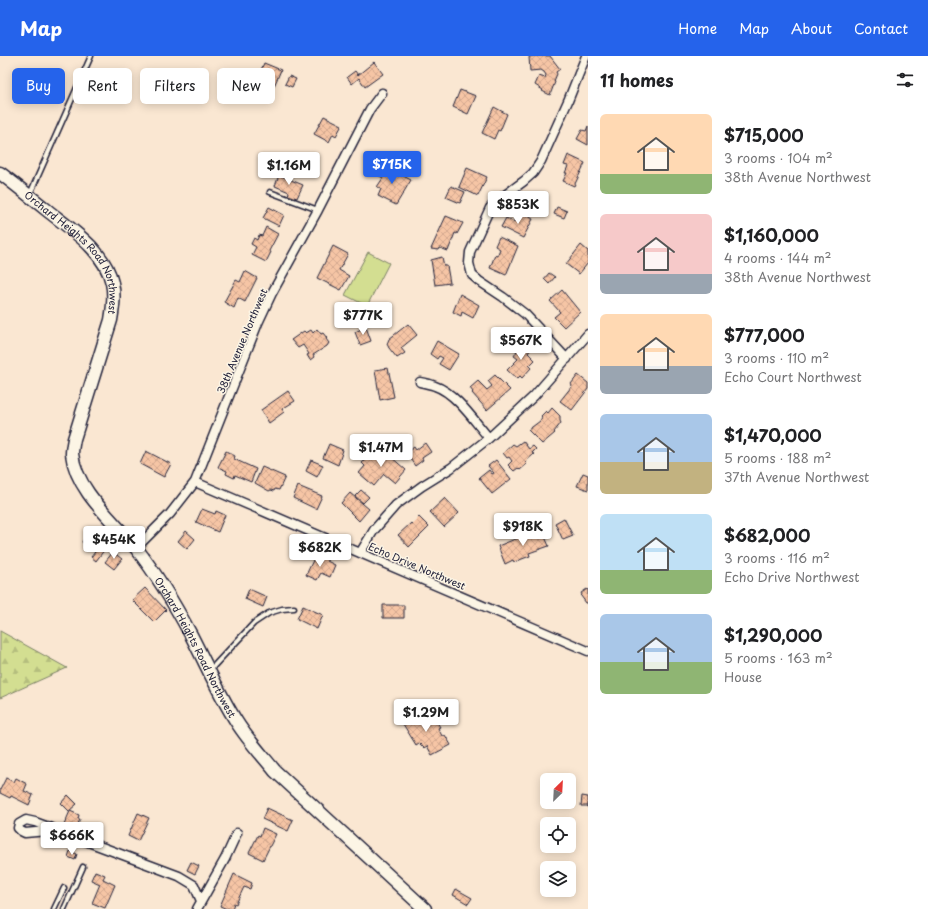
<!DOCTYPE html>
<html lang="en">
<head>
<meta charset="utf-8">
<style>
  :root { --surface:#fff; --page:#f6f6f6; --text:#202124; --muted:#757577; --accent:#2563eb }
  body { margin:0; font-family:"Playpen Sans",sans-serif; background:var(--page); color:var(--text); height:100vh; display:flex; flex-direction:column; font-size:15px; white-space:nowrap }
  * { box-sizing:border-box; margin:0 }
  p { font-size:13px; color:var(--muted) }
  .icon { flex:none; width:22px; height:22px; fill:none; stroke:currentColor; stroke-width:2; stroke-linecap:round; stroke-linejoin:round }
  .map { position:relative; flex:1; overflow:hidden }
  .sheet { display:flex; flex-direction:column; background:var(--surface); width:340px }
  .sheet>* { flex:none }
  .hud { position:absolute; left:12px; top:12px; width:380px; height:36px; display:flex; gap:8px }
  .needle { width:26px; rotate:24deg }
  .tools { position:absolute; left:540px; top:717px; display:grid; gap:8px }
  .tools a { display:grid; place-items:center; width:36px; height:36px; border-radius:6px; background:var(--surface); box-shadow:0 2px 10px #0003; font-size:20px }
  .price { position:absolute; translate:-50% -34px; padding:0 9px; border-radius:4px; background:#fff; color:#222; font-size:13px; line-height:26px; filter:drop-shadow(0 1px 2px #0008) }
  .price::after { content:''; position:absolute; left:50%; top:24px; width:12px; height:9px; margin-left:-6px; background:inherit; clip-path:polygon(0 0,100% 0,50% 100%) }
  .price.selected { background:var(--accent); color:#fff }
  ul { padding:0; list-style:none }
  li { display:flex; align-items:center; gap:12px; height:100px; padding:0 12px }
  li span { display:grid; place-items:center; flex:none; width:112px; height:80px; border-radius:6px; color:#555 }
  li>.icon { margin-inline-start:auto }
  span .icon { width:48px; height:48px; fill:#fffc; stroke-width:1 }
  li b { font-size:17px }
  h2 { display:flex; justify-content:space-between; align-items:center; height:48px; padding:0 12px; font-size:17px }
  .chip { padding:0 14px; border-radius:6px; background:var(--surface); box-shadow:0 2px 10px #0003; font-size:14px; line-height:36px }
  .chip.selected { background:var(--accent); color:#fff }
  header { display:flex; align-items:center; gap:24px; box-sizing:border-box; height:56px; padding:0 20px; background:var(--accent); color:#fff }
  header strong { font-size:19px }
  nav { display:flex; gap:22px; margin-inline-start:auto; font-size:14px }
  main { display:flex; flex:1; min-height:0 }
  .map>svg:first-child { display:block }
  .green { fill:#d3de91; stroke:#7a8066 }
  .forest { fill:url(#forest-firs); stroke:#7a8066 }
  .building { fill:url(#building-cross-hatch); stroke:#22223b }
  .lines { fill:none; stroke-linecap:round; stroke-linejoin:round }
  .lane-casing { stroke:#22223b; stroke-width:7 }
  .street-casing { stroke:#22223b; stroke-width:11 }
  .secondary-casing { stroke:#22223b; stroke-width:15 }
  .lane { stroke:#fcf5e5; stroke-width:4 }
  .street { stroke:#fcf5e5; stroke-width:8 }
  .secondary { stroke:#fcf5e5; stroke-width:12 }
  .labels { text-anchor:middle; stroke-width:3; stroke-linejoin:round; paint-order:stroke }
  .street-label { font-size:10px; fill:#22223b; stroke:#fcf5e5 }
</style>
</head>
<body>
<header>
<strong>Map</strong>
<nav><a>Home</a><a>Map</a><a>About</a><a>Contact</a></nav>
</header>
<main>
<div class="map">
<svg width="588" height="853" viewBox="0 0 588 853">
  <defs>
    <pattern id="forest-firs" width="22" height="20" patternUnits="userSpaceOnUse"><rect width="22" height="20" fill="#d3de91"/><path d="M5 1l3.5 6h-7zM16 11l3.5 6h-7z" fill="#b5be7e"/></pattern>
    <pattern id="building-cross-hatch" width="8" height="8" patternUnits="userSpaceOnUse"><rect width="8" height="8" fill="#f6c5a5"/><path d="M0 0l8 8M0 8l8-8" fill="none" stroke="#d3a98f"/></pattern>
  </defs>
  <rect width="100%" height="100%" fill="#fae7d2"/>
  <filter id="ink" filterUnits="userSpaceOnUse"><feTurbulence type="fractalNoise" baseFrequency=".025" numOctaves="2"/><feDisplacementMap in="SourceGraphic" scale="8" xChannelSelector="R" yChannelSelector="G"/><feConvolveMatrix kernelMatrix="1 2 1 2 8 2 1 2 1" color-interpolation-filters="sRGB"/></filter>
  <g filter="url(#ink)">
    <path class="green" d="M368 196 389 207 367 250 345 239Z"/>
    <path class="forest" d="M0 575 67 612 0 642Z"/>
    <path class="building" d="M534 0H550L560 13 556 16 557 18 554 25 555 26 550 39 542 35 543 34 535 29 539 20 545 22 546 19 544 16 541 14 530 15 529 1Z
      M374 6 383 18 365 31 359 22 352 28 347 21 355 15 358 19Z
      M264 7 281 14 268 44 251 37Z
      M289 20 296 23 292 31 285 28Z
      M460 34 476 40 468 58 453 51Z
      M494 51 507 58 500 75 498 74 494 83 482 77Z
      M324 60 342 69 336 80 333 78 329 86 314 78Z
      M588 70V89L577 83 582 74 586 75Z
      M568 99 585 107 574 130 563 125 567 117H565L568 110 564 109Z
      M384 110 411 124 396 149 378 140 381 133 377 131 383 122 378 119Z
      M467 112 487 121 478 140 459 131Z
      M279 119 303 129 297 142 288 139 289 136 275 130Z
      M451 130 465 136 460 147 446 141Z
      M269 151 284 159 279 170 263 162Z
      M557 151 567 155 564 162 554 158Z
      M520 155 533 163 523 182 501 171 506 162 514 166Z
      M446 160 463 167 457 178 455 177 448 195 440 192 439 194 431 193Z
      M266 171 278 178 269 195 271 196 266 206 252 199 256 191 251 188 254 182 257 184 259 179 262 180Z
      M499 181 518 190 506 219 490 212 495 199 497 200 500 193 495 190Z
      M581 189 588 195V207L579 218 566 208Z
      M333 190 348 198 339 214 349 220 341 234 317 222Z
      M442 201 444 210H447L450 227 435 229 431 204Z
      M245 215 257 222 245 246 238 242 234 252 224 246 236 224 240 226Z
      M549 217 555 221 549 228 544 223Z
      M562 234 580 256 564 271 554 261 560 256 550 245Z
      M460 238 479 249 473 262 462 256 461 260 453 256Z
      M408 268 417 279 401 292 405 297 397 302 389 292 387 288 389 283Z
      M366 271 371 285 360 289 355 276Z
      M317 273 321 278 323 277 327 282 326 283 329 287 327 290 313 299 314 301 310 304 307 299 309 298 303 289 298 292 291 284 304 275 306 277 311 274 313 277Z
      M437 285 459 298 449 314 439 308 443 302 439 300 437 303 430 298Z
      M521 285 531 293 528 297 535 304 529 310 531 312 522 322 520 320 517 323 507 314 518 303 514 300 517 295 514 293Z
      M388 312 394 341 380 344 375 314Z
      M495 319 510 334 487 354 472 337 473 336 470 332 478 325 487 334 492 330 488 325Z
      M578 319 588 327V333L572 354 560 345 572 330 571 328Z
      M288 335 295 345 282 353 284 356 269 367 261 354Z
      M552 352 560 360V365L561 367 554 376 555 377 542 388 528 374 540 365 542 361 541 360 546 355 548 357Z
      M523 385 529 393 533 390 536 393 532 397 534 398 525 406 527 408 520 414 518 412 514 415 508 409 512 405 509 401 507 402 503 397 513 388 516 390Z
      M425 387 431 396 422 402 423 404 415 410 406 397 414 391 416 394Z
      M329 388 343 394 338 409 323 402Z
      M382 393 406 414 395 427 384 418 374 430 359 417 365 410 362 407 373 395 378 399Z
      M146 395 171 408 164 421 140 408Z
      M226 395 235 400 234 403 256 413 251 426 235 419 234 422 226 418 227 415 218 411Z
      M311 404 323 409 317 421 306 415Z
      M496 404 511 423 492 438 479 422 489 414 492 418 494 417 488 410Z
      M262 411 285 421 279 434 275 433 274 435 271 434 269 435 255 427Z
      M583 417 588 419V434L577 430Z
      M298 430 322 440 316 453 293 442Z
      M361 434 369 441 363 447 355 440Z
      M350 437 369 453 359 465 341 447Z
      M445 442 459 457 444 471 430 456Z
      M202 453 215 458 216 455 225 459 218 476 196 466Z
      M419 461 429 471 409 491 398 479 411 467 412 468Z
      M564 462 573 480 563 484 555 467Z
      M542 474 549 490 529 497 530 500 514 506 513 504 505 508 498 490 530 477V479Z
      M90 475 98 481 99 480 101 482 100 483 108 489 96 505 91 501 95 496 82 486Z
      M186 475 195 483 187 493 178 485Z
      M113 496 122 503 114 513 105 506Z
      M316 498 327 503V505L335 509 330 521 321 517 317 524 306 519Z
      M145 532 166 554 154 566 132 544Z
      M249 533 267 541 263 551 245 543Z
      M587 533 588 534V547H586L581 540 582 539 581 537Z
      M383 549H404V562H383Z
      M303 550 323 559 317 573 297 563Z
      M416 656 419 661 424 657 428 663 433 660 440 671 438 672 442 680 445 679 451 689 432 699 427 690 424 692 419 687 416 689 403 668 406 666 404 663Z
      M6 722 14 726 16 722 27 728 24 735 33 739 29 749 11 740 10 742 0 737V734Z
      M68 739 77 748 69 755 61 747Z
      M582 740 588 741V752V750H581Z
      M267 752 293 764 288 775 262 763Z
      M70 755 79 759 78 763H80L76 774 64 769Z
      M138 757 149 762 138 785 128 780Z
      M263 772 276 778 263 804 249 797 258 779 260 780Z
      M70 795 77 798 75 804 68 801Z
      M191 806 199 810 195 818 187 814Z
      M95 815 105 819 103 823 115 829 105 852 92 847 100 828 91 824Z
      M234 818 252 827 250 833 244 831 236 848 234 847 232 853H227L220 850Z
      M456 833 472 842 468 848 453 839Z"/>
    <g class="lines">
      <g class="lane-casing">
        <path id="lane" d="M270 136 318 154
          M30 138 91 0
          M211 613 254 567 269 557 282 553 294 552
          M54 853 64 832
          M64 853 83 811"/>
      </g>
      <g class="street-casing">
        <path id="street" d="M567 303 525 258 503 241 479 225 472 219 469 207 470 196 490 152 497 145 524 125 533 117 541 105 568 45 586 0
          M420 326C425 327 430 328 435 330 456 337 475 366 489 382
          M195 426 588 595
          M136 492 170 458 195 426 258 267 272 237 318 154 370 53 382 37
          M360 497 374 474 396 449 422 430 451 412 489 382 534 340 588 278
          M58 774 25 777 21 775 18 772 19 768 26 764 35 766 179 820 194 829 201 845
          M197 853 225 803 237 777"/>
      </g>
      <g class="secondary-casing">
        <g id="secondary">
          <path id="s1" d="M0 117C16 129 32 142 48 155 72 174 105 195 112 227 115 239 113 252 111 264L74 383C73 388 72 394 72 398 76 435 114 465 136 492 157 519 175 549 191 579 206 608 219 638 236 665 247 683 262 699 275 715L425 853"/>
        </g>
      </g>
      <use href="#lane" class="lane"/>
      <use href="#street" class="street"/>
      <use href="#secondary" class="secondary"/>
    </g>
  </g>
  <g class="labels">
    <g class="street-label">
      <text dy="4" stroke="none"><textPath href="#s1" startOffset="112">Orchard Heights Road Northwest</textPath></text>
      <text transform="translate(242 285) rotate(-67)" y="4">38th Avenue Northwest</text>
      <text transform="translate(417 510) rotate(23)" y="4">Echo Drive Northwest</text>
      <text dy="4" stroke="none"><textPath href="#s1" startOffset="568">Orchard Heights Road Northwest</textPath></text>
    </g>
  </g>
</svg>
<div class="tools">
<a><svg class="needle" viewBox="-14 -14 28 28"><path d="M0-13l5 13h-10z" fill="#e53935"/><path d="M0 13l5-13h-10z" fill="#757577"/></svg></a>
<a><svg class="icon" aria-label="locate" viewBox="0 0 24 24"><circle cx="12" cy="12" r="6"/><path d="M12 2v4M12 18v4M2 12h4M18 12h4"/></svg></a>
<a><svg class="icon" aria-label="layers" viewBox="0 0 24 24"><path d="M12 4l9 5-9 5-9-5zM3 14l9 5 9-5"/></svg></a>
</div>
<b class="price selected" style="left:392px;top:129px">$715K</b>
<b class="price" style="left:289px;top:130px">$1.16M</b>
<b class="price" style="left:518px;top:169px">$853K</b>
<b class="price" style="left:363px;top:280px">$777K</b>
<b class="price" style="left:521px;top:305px">$567K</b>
<b class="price" style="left:381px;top:412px">$1.47M</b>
<b class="price" style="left:523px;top:491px">$918K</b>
<b class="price" style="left:114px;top:504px">$454K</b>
<b class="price" style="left:320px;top:512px">$682K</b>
<b class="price" style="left:426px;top:677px">$1.29M</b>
<b class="price" style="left:72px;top:800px">$666K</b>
<div class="hud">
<a class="chip selected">Buy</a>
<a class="chip">Rent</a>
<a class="chip">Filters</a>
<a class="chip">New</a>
</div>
</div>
<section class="sheet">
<h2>11 homes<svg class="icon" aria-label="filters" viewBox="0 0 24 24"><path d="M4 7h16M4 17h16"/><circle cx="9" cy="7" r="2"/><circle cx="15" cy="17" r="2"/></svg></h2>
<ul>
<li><span style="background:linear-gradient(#ffd9b3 75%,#8fb573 0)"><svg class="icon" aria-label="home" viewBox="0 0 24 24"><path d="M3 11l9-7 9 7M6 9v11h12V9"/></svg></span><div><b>$715,000</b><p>3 rooms · 104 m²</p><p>38th Avenue Northwest</p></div></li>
<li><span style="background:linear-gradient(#f6c9c9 75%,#9aa5b1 0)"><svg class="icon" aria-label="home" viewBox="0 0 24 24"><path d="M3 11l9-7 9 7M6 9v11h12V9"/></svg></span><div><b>$1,160,000</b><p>4 rooms · 144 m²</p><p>38th Avenue Northwest</p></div></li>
<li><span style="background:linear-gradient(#ffd9b3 65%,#9aa5b1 0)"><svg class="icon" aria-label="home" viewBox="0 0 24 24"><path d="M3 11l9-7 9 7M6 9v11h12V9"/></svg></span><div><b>$777,000</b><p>3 rooms · 110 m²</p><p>Echo Court Northwest</p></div></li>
<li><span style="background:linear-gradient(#a9c7e8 60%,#c2b280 0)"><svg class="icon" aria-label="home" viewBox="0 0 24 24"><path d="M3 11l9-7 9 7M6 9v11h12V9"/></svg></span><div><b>$1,470,000</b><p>5 rooms · 188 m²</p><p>37th Avenue Northwest</p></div></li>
<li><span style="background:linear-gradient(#bfe0f5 70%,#8fb573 0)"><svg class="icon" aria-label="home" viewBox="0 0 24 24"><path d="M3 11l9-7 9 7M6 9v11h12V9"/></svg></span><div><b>$682,000</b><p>3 rooms · 116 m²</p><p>Echo Drive Northwest</p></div></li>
<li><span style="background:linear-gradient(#a9c7e8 60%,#8fb573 0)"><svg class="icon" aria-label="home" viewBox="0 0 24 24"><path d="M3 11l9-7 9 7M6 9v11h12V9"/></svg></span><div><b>$1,290,000</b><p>5 rooms · 163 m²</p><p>House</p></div></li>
</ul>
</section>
</main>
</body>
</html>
